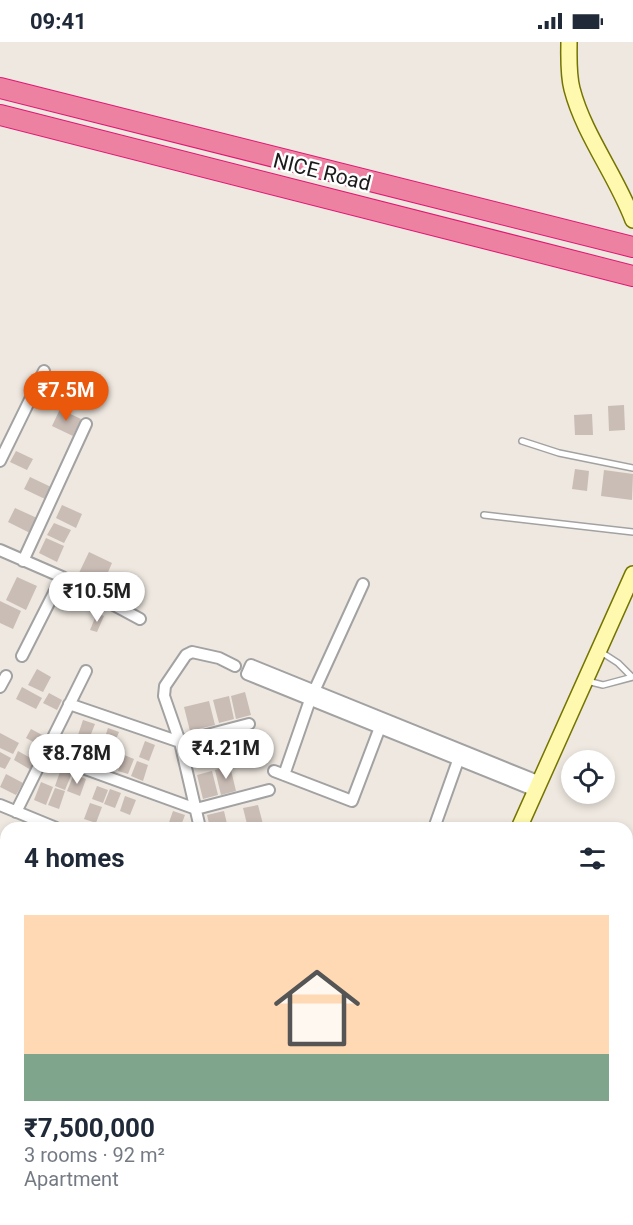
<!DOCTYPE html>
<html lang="en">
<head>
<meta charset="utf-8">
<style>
  :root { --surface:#fff; --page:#f2f2f3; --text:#1f2937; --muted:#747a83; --line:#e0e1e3; --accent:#ea580c }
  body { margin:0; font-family:Roboto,sans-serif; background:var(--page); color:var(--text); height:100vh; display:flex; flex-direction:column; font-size:22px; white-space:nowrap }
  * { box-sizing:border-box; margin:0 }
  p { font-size:20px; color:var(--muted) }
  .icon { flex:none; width:33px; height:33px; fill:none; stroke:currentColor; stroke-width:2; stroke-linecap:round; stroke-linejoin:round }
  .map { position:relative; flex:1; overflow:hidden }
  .sheet { position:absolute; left:0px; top:780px; width:633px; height:404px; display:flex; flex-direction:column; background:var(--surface); border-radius:18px 18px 0 0; box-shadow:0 3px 9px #0003 }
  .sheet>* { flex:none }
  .buttons { position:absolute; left:561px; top:708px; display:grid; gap:12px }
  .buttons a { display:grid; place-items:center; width:54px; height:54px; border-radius:50%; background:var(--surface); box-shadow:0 3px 9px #0003; font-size:30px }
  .price { position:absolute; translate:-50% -51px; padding:0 14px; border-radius:21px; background:#fff; color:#222; font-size:20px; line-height:39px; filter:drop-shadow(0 2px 3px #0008) }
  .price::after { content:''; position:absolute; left:50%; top:36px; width:18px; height:14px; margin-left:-9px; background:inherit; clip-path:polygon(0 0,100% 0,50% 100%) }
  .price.active { background:var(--accent); color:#fff }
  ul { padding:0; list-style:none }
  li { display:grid; align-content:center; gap:12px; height:318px; padding:0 24px }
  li+li { border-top:2px solid var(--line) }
  li span { display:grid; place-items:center; height:186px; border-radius:0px; color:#555 }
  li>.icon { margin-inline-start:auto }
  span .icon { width:108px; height:108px; fill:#fffc; stroke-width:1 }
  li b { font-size:26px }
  h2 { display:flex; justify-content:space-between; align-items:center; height:72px; padding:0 24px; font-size:26px }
  .status { display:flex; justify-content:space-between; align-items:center; height:42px; padding:0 30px; background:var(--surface); direction:ltr }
  .status svg { height:16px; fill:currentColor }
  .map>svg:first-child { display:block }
  .grass { fill:#cfeda1 }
  .park { fill:#bafdb8 }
  .building { fill:#cabdb6 }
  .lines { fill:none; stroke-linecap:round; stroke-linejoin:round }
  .lane-casing { stroke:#a2a2a2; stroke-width:8 }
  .street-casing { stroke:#a2a2a2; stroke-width:14 }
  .secondary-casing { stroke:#757400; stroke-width:18 }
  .highway-casing { stroke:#e21773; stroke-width:22 }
  .lane { stroke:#fff; stroke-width:5 }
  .street { stroke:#fff; stroke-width:10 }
  .secondary { stroke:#fef9ae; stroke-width:15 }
  .highway { stroke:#ec81a1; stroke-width:20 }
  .rail-casing { stroke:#696969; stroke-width:5 }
  .rail { stroke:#fff; stroke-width:3; stroke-dasharray:9; stroke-linecap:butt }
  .labels { text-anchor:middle; stroke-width:5; stroke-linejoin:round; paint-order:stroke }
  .street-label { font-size:21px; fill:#1b1b1b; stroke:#fff }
</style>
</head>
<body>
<div class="status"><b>09:41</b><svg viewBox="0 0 49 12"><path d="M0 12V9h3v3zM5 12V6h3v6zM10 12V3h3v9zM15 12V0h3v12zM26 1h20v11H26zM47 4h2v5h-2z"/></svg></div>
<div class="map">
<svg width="633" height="1183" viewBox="0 0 633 1183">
  <rect width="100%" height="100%" fill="#eee8e0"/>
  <path class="grass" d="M627 914 633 916V1089L627 1087Z"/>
  <path class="park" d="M0 960 6 962V1022L0 1019Z"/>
  <path class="building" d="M624 363 625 388 609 389 608 364Z
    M60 367 81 377 73 394 52 384Z
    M592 372 593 393H575L574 373Z
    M16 409 33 417 27 428 10 420Z
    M575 427 589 429 587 449 572 447Z
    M604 428 633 432 632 458 601 454Z
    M30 435 51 445 45 457 24 447Z
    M62 463 82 472 76 486 56 476Z
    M15 466 37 476 30 491 8 480Z
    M54 481 71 488 64 501 47 493Z
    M46 496 64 504 57 520 39 511Z
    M89 510 112 521 102 544 78 533Z
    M17 535 37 544 26 568 6 558Z
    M0 559 21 569 13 587 0 581Z
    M97 571 104 574 97 590 90 588Z
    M37 627 51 635 43 650 28 643Z
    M22 645 42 656 36 667 16 657Z
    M245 650 251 673 236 677 231 654Z
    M49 651 62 658 57 668 43 661Z
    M229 654 234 677 219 681 213 658Z
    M209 659 215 683 190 689 184 665Z
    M83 678 95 682 89 697 78 693Z
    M108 686 119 690 113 705 103 701Z
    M31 687 46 695 41 704 26 696Z
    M257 690 262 713 248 717 242 694Z
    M0 691 19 701 13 712 0 706Z
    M240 695 246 718 230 722 224 699Z
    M145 699 155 703 149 719 139 715Z
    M100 706 110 710 105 724 94 721Z
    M18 709 36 719 31 728 14 718Z
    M0 710 11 716 5 727 0 725Z
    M112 710 122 714 117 728 107 725Z
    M124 713 134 717 128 732 118 729Z
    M137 719 148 723 143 739 131 734Z
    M230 724 236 749 221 753 215 728Z
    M61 727 72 731 65 748 55 744Z
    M212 729 218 753 203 757 197 733Z
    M6 732 23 741 16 753 0 745Z
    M74 732 86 737 80 754 67 749Z
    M41 740 53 745 46 763 34 758Z
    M97 744 108 748 103 761 92 757Z
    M55 746 65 749 59 767 48 763Z
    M110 747 121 751 115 766 104 762Z
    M125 754 136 758 130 773 120 769Z
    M90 761 102 765 96 781 84 777Z
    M258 763 264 786H248L243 766Z
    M173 769 185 773 180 786H167Z
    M224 769 228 786H210L207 773Z
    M627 820 633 822V859L627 857Z
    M3 871 6 873V900L0 897Z
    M0 1044 6 1047V1055L0 1068Z
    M2 1072 6 1074V1097L0 1094Z
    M2 1117 6 1119V1144L0 1141Z
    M3 1147 6 1149V1168L0 1165Z
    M57 1178H76V1183H57Z
    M80 1178H99V1183H81Z"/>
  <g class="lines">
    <g class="lane-casing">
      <path id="lane" d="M522 399 559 411 633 426
        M484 473 633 490
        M601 610 618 621 632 635
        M587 639 603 643 633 635
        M548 1178 552 1183"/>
    </g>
    <g class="street-casing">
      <path id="street" d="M0 419 44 329
        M0 508 62 535 140 577
        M23 519 86 382
        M22 614 62 535
        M0 645 6 634
        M69 662 180 700 249 682
        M44 712 196 767 269 748
        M274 729 352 759 382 680
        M284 733 310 658 363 542
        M536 749 247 632 251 623 540 740
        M0 763 56 786
        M16 770 86 629
        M200 786 180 700 164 654 165 644 186 613 192 610 219 616 235 624
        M434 786 460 713
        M0 851 6 839
        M0 859 6 861
        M0 951 6 953
        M0 1022 6 1025
        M0 1110 6 1113
        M183 1178 186 1183
        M199 1178 201 1183"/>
    </g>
    <g class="secondary-casing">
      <path id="secondary" d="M569 0C569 15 568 32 572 47 584 93 616 133 633 178
        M519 786 633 532
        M399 1183 400 1178"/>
    </g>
    <g class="highway-casing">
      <path id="highway" d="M0 46 633 205
        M0 73 633 234
        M627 1142 633 1137
        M627 1168 633 1164
        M573 1183 580 1178
        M608 1183 615 1178"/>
    </g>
    <use href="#lane" class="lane"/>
    <use href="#street" class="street"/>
    <use href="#secondary" class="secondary"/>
    <use href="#highway" class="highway"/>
    <g class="rail-casing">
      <path id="rail" d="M627 1151 633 1146
        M585 1183 592 1178"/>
    </g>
    <use href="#rail" class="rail"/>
  </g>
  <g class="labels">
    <g class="street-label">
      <text transform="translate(322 130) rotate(14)" y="7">NICE Road</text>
    </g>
  </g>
</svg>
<div class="buttons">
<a><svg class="icon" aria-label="locate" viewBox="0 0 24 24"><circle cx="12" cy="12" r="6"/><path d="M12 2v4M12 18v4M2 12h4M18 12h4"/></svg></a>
</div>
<b class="price active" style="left:66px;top:380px">₹7.5M</b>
<b class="price" style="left:97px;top:581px">₹10.5M</b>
<b class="price" style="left:226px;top:738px">₹4.21M</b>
<b class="price" style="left:77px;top:743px">₹8.78M</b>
<section class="sheet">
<h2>4 homes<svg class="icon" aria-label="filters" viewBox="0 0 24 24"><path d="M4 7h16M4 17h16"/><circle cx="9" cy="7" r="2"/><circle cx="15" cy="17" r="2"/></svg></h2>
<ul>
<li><span style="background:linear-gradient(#ffd9b3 75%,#7fa58c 0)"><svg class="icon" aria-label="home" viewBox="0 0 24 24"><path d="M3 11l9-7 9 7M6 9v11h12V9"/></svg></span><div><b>₹7,500,000</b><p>3 rooms · 92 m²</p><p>Apartment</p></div></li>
</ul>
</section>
</div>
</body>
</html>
